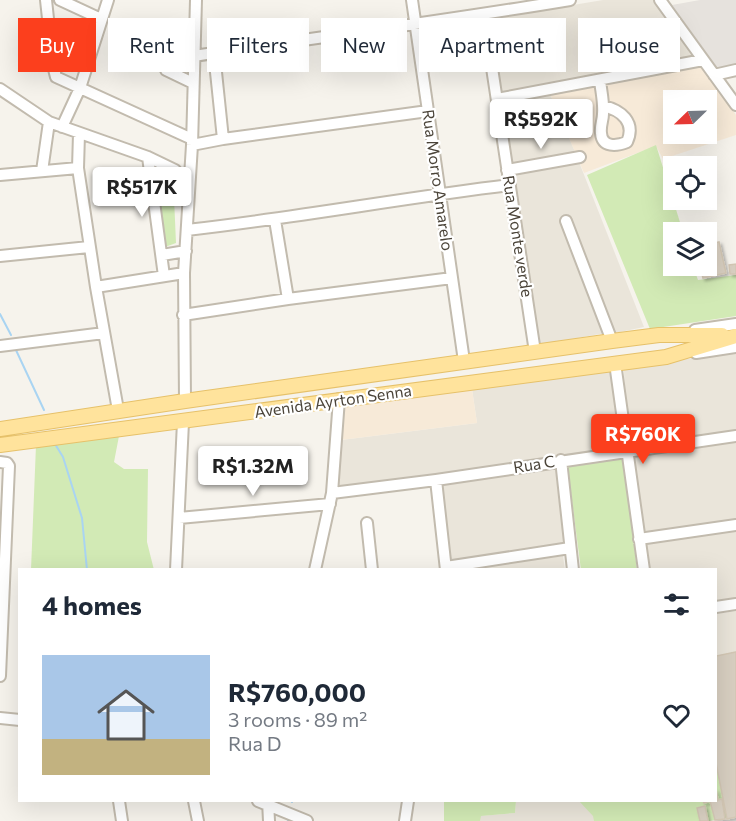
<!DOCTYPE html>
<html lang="en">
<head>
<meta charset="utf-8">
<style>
  :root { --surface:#fff; --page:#f2f2f3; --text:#1f2937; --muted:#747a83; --line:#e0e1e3; --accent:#fc3f1d }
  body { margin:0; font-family:Commissioner,sans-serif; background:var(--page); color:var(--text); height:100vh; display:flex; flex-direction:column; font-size:22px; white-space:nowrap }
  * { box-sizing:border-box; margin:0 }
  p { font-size:20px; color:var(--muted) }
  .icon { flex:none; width:33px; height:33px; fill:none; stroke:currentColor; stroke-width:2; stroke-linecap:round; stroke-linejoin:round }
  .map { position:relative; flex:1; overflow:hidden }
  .panel { position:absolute; left:18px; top:568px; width:699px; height:234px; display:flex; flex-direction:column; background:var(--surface); border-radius:0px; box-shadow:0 6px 24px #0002 }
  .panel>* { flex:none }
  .guide { position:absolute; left:18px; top:18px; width:700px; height:54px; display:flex; gap:12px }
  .needle { width:39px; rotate:247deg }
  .fabs { position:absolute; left:663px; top:90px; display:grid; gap:12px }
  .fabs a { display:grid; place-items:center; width:54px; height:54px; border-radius:0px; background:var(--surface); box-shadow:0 6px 24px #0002; font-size:30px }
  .price { position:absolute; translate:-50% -51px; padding:0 14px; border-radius:6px; background:#fff; color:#222; font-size:20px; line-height:39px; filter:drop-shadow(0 2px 3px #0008) }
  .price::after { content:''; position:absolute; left:50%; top:36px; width:18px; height:14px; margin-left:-9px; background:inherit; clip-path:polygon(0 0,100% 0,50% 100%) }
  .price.current { background:var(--accent); color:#fff }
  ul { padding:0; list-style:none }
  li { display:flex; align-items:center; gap:18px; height:150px; padding:0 24px }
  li+li { border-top:2px solid var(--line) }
  li span { display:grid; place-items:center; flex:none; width:168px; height:120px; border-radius:0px; color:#555 }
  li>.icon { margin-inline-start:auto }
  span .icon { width:72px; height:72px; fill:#fffc; stroke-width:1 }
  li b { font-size:26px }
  h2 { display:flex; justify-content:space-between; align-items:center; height:72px; padding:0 24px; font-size:26px }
  .tag { padding:0 21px; border-radius:0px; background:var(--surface); box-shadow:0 6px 24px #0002; font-size:21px; line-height:54px }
  .tag.current { background:var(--accent); color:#fff }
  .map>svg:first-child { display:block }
  .residential { fill:#eae5da }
  .commercial { fill:#f7ead8; fill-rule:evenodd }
  .industrial { fill:#e6e2dd }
  .green { fill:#d2eab5 }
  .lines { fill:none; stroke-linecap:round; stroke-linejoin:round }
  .stream { stroke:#a9d4f2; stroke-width:2 }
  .building { fill:#d8cfc1; stroke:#d3c7b4; stroke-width:1.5; filter:url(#shadow) }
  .minor-casing { stroke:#c2bbae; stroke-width:14 }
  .major-casing { stroke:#e6c16a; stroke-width:16 }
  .minor { stroke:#fff; stroke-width:10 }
  .major { stroke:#ffe39c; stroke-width:14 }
  .labels { text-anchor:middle; stroke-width:4.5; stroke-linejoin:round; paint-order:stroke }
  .street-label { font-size:16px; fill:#4b4439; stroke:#fff }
</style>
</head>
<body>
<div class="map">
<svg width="736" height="821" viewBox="0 0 736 821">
  <defs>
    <filter id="shadow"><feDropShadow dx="2.5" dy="2.5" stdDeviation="1.5" flood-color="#0004"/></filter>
  </defs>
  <rect width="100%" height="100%" fill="#f6f3ec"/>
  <path class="residential" d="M603 0H653L697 58 499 92 488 19Z
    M550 94 576 154 512 165 502 103Z
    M579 162 644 327 615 333 566 214 561 217 605 333 539 345 512 175Z
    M736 352V431L631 446 625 404 624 368Z
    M611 369 622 448 337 488 341 440 477 423 472 389Z
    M736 442V522L643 534 632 456Z
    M555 467 564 545 451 560 442 485Z
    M736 531V599L716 602V570H649L646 543Z
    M563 556 565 570H461Z
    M736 611V652L716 656V614Z
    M716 763 725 819 719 821H480V816L515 813 516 801H716Z"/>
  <path class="commercial" d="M701 65 736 115V135L663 159 656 146 584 173 550 94ZM674 100H706V134H674Z
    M472 389 477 423 341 440 342 406Z"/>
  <path class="industrial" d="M700 0H736V65L718 69 672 5Z"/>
  <path class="green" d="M656 145 683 232H674V266H693L698 280 736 275V316L650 329 587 175Z
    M150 163 173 175 176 243 165 247Z
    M119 436 114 462 124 469H148L147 542 154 570H31L36 445Z
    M623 454 637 570H581L567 462Z
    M736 653V816L709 821H594L593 816 579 801H716V657Z
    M444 801H516L515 813 481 816 480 821H444Z"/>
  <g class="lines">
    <path class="stream" d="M0 314 11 335
      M15 348 44 410
      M55 444 63 457 82 518 87 570
      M292 802V801
      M288 820V821"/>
  </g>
  <path class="building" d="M719 242 726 273 703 278 700 266H706V245Z
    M736 264V274H730L729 265Z
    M736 652V817L727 819 716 763V656Z
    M716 789 718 800 722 799 725 819 715 820 710 801 704 803 703 801H716Z
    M705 806 708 821H700L697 808Z"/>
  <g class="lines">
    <g class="minor-casing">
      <path id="minor" d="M46 0 53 65 56 77 192 139
        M60 0 101 19
        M412 0 464 361
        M660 0 736 105
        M484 15 535 352
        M214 53 223 139
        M194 56C319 37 445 21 570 0
        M166 70 193 83
        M714 75 736 70
        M600 80C601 91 604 102 603 114 603 120 600 126 601 133 602 148 617 146 627 142 636 122 621 110 603 106
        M0 89 49 122 148 157 175 170 189 193
        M497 99 703 60
        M62 127 80 88 108 0
        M79 134 78 168 96 287 118 410
        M192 145 223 139 428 111
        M148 157 164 276
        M507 170 580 157
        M42 171 49 122
        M0 175 78 168
        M275 220 288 299
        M566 221 612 341
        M187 230C295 218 402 198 510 185
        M162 255 186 251
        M0 256 89 247
        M96 287 184 273
        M183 315 288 299 452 278
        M695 330 736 324
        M0 346 104 333
        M696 353 736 347
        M615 363 644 570
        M185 401 184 273 192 145 196 0
        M561 460 573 570
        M0 462 7 463 9 466 0 676
        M436 480 446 570
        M332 493 436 480 736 436
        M179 518 330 504
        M367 523 372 570
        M639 539 736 525
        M446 567 570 548
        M176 570 183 422
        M315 570 332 493 339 399
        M716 607 736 604
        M0 718 20 720
        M119 801 122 821
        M194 801 198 821
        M258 801 307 821
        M268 801 269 821
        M405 821 408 801"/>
    </g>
    <g class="major-casing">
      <path id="major" d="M0 429 185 401 612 341 659 335H722
        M0 445 666 357 736 336"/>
    </g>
    <use href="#minor" class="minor"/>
    <use href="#major" class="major"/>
  </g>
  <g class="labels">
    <g class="street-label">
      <text transform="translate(438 180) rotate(82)" y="6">Rua Morro Amarelo</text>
      <text transform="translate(518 236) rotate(81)" y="6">Rua Monte verde</text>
      <text transform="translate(333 401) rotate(-8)" y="6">Avenida Ayrton Senna</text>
      <text transform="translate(534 464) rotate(-9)" y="6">Rua C</text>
    </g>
  </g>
</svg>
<div class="fabs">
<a><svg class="needle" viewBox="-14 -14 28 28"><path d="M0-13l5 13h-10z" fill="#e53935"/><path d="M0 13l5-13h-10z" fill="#747a83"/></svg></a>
<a><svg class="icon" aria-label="locate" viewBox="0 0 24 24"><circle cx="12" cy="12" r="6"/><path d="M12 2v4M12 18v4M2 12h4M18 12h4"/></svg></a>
<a><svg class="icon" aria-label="layers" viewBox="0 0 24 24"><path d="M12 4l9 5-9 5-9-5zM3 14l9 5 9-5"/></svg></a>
</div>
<b class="price" style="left:541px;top:150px">R$592K</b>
<b class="price" style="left:142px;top:218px">R$517K</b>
<b class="price current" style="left:643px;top:465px">R$760K</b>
<b class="price" style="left:253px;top:497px">R$1.32M</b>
<div class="guide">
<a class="tag current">Buy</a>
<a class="tag">Rent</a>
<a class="tag">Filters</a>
<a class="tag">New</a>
<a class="tag">Apartment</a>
<a class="tag">House</a>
</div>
<section class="panel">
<h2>4 homes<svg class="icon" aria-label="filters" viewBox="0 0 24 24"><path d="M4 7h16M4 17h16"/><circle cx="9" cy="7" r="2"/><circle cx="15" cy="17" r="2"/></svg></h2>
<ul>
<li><span style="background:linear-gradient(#a9c7e8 70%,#c2b280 0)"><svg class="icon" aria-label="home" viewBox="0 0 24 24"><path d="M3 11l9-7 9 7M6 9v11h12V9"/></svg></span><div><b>R$760,000</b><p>3 rooms · 89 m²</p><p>Rua D</p></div><svg class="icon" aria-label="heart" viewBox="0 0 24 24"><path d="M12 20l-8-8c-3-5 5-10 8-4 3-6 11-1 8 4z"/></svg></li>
</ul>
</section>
</div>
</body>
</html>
